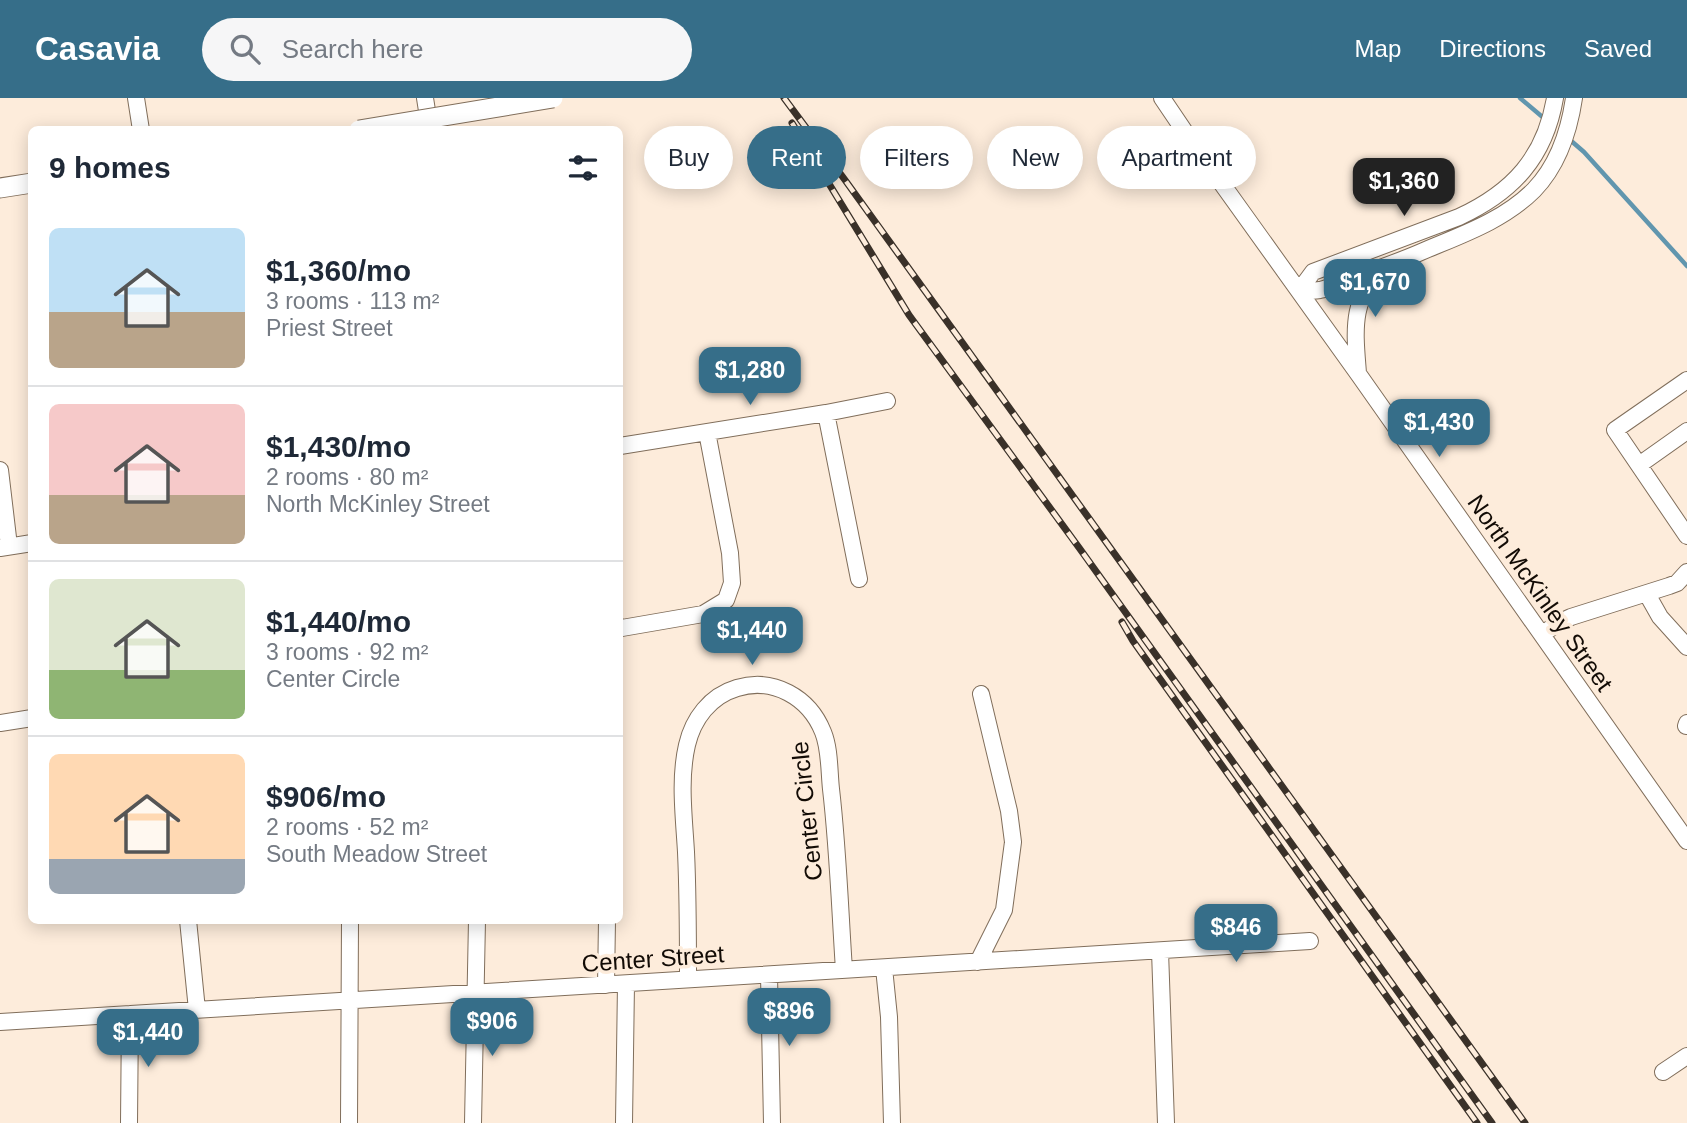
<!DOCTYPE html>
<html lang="en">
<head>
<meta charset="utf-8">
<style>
  :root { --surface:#fff; --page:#f6f6f7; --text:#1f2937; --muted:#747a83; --line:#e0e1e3; --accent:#366e89 }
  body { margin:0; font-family:Arial,sans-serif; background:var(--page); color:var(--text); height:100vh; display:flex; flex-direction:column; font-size:26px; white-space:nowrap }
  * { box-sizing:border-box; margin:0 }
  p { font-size:23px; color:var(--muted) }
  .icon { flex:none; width:38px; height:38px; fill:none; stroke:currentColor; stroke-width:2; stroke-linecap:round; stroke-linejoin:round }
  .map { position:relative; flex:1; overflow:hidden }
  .details { position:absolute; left:28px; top:28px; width:595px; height:798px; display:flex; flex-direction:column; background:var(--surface); border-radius:10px; box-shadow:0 4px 18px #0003 }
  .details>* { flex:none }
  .banner { position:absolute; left:644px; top:28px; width:665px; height:63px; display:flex; gap:14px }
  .price { position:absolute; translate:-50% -60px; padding:0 16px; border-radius:14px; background:var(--accent); color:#fff; font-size:23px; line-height:46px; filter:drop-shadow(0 2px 4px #0008) }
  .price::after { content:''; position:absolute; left:50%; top:42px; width:21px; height:16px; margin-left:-10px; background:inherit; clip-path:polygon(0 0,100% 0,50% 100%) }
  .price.current { background:#222; color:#fff }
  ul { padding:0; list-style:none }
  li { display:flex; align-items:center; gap:21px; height:175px; padding:0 21px }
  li+li { border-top:2px solid var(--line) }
  li span { display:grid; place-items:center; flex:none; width:196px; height:140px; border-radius:10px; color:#555 }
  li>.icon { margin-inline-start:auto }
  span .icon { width:84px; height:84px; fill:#fffc; stroke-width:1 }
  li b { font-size:30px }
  h2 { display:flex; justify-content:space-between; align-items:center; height:84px; padding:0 21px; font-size:30px }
  .tag { padding:0 24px; border-radius:32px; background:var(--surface); box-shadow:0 4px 18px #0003; font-size:24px; line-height:63px }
  .tag.current { background:var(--accent); color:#fff }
  header { display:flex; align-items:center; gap:42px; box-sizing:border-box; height:98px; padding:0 35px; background:var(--accent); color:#fff }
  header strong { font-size:33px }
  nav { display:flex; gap:38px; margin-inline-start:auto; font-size:24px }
  .search { width:490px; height:63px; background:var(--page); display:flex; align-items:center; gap:18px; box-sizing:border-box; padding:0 24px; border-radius:38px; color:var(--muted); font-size:26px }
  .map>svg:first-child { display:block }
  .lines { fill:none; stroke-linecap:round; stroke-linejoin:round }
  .stream { stroke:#6196ae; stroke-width:4.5 }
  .minor-casing { stroke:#806e5b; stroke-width:18 }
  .major-casing { stroke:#806e5b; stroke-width:21 }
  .minor { stroke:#fff; stroke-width:16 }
  .major { stroke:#fff; stroke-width:19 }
  .rail-casing { stroke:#3a3129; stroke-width:7 }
  .rail { stroke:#fdecdb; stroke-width:4.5; stroke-dasharray:13; stroke-linecap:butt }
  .major-bridge-casing { stroke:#806e5b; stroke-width:21; stroke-linecap:butt }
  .major-bridge { stroke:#fff; stroke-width:19 }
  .labels { text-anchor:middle; stroke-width:7; stroke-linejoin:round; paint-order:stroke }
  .street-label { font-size:24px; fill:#120b05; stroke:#fdecdb }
</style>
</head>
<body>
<header>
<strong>Casavia</strong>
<div class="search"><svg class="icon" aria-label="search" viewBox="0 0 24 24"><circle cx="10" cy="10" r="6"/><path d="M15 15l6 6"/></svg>Search here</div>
<nav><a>Map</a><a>Directions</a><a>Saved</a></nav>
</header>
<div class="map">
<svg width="1687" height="1025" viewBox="0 0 1687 1025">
  <rect width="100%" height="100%" fill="#fdecdb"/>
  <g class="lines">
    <path class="stream" d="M1520 0 1546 22
      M1569 41 1584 54 1687 168"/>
    <g class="minor-casing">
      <path id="minor" d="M136 0 141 32
        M425 0 430 32
        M1162 0 1187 37 1359 277 1687 743
        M1299 193C1306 193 1313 193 1320 192 1331 190 1341 184 1351 181 1374 172 1398 164 1421 154 1461 137 1503 123 1534 92 1558 67 1569 34 1574 0
        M1299 193 1313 174 1459 119C1513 94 1545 59 1555 0
        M1358 275C1355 236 1349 197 1386 171
        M1687 282 1615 332 1687 438
        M826 315 859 481
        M620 348 826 315 887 303
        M1639 367 1687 333
        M0 372 9 448
        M0 450 32 445
        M1647 496 1660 519 1687 549
        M620 529 622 530 703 516 726 502 732 485 730 455 707 334
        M1542 537 1556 526 1571 519 1669 488 1677 485 1687 474
        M0 625 32 620
        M1686 628 1687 625
        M188 822 197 912
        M1160 853 1166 1025
        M978 864 1004 812 1013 744 1009 713 981 596
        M884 870 889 919 892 1025
        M769 877 772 1025
        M688 881C688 839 688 796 686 754 684 719 679 681 687 647 693 621 710 598 737 590 773 579 809 599 823 634 830 651 829 673 831 691 838 751 840 812 844 872
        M606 887 607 822
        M0 924 1310 843
        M1663 974 1687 958
        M129 1025 130 916
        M349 1025 350 822
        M473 1025 477 822
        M624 1025 626 886"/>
    </g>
    <g class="major-casing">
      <path id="major" d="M0 90 32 85"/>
    </g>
    <use href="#minor" class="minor"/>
    <use href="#major" class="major"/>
    <g class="rail-casing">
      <path id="rail" d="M784 0 845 82 1525 1025
        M792 25 909 217 1080 451 1492 1025
        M1122 524 1133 543 1477 1025"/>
    </g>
    <use href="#rail" class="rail"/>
    <g class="major-bridge-casing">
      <path id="major-bridge" d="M359 32 553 0"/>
    </g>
    <use href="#major-bridge" class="major-bridge"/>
  </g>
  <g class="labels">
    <g class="street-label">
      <text transform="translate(1540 495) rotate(55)" y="8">North McKinley Street</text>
      <text transform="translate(807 713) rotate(-96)" y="8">Center Circle</text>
      <text transform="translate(653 861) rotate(-4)" y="8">Center Street</text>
    </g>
  </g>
</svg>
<b class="price current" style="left:1404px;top:120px">$1,360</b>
<b class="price" style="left:1375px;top:221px">$1,670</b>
<b class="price" style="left:750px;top:309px">$1,280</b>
<b class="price" style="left:1439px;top:361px">$1,430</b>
<b class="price" style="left:752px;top:569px">$1,440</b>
<b class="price" style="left:1236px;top:866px">$846</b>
<b class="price" style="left:789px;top:950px">$896</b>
<b class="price" style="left:492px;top:960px">$906</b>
<b class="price" style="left:148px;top:971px">$1,440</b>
<div class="banner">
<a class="tag">Buy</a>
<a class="tag current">Rent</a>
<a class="tag">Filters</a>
<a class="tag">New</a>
<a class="tag">Apartment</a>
</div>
<section class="details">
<h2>9 homes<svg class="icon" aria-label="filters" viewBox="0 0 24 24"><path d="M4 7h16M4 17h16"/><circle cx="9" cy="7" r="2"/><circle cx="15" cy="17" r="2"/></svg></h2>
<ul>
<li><span style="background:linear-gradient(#bfe0f5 60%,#b9a48a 0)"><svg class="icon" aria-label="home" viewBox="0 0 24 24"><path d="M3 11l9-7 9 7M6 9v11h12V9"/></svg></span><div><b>$1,360/mo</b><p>3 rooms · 113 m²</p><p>Priest Street</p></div></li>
<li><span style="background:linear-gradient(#f6c9c9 65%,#b9a48a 0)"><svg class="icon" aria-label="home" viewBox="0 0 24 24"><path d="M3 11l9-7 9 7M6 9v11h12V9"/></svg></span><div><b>$1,430/mo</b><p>2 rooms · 80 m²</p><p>North McKinley Street</p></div></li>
<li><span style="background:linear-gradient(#dfe7d0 65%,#8fb573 0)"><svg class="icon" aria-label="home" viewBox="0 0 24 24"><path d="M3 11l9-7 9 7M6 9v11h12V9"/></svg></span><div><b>$1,440/mo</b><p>3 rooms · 92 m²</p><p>Center Circle</p></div></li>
<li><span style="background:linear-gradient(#ffd9b3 75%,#9aa5b1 0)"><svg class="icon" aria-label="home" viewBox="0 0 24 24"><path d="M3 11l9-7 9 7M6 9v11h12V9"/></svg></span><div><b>$906/mo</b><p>2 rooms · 52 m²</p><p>South Meadow Street</p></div></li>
</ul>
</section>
</div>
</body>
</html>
